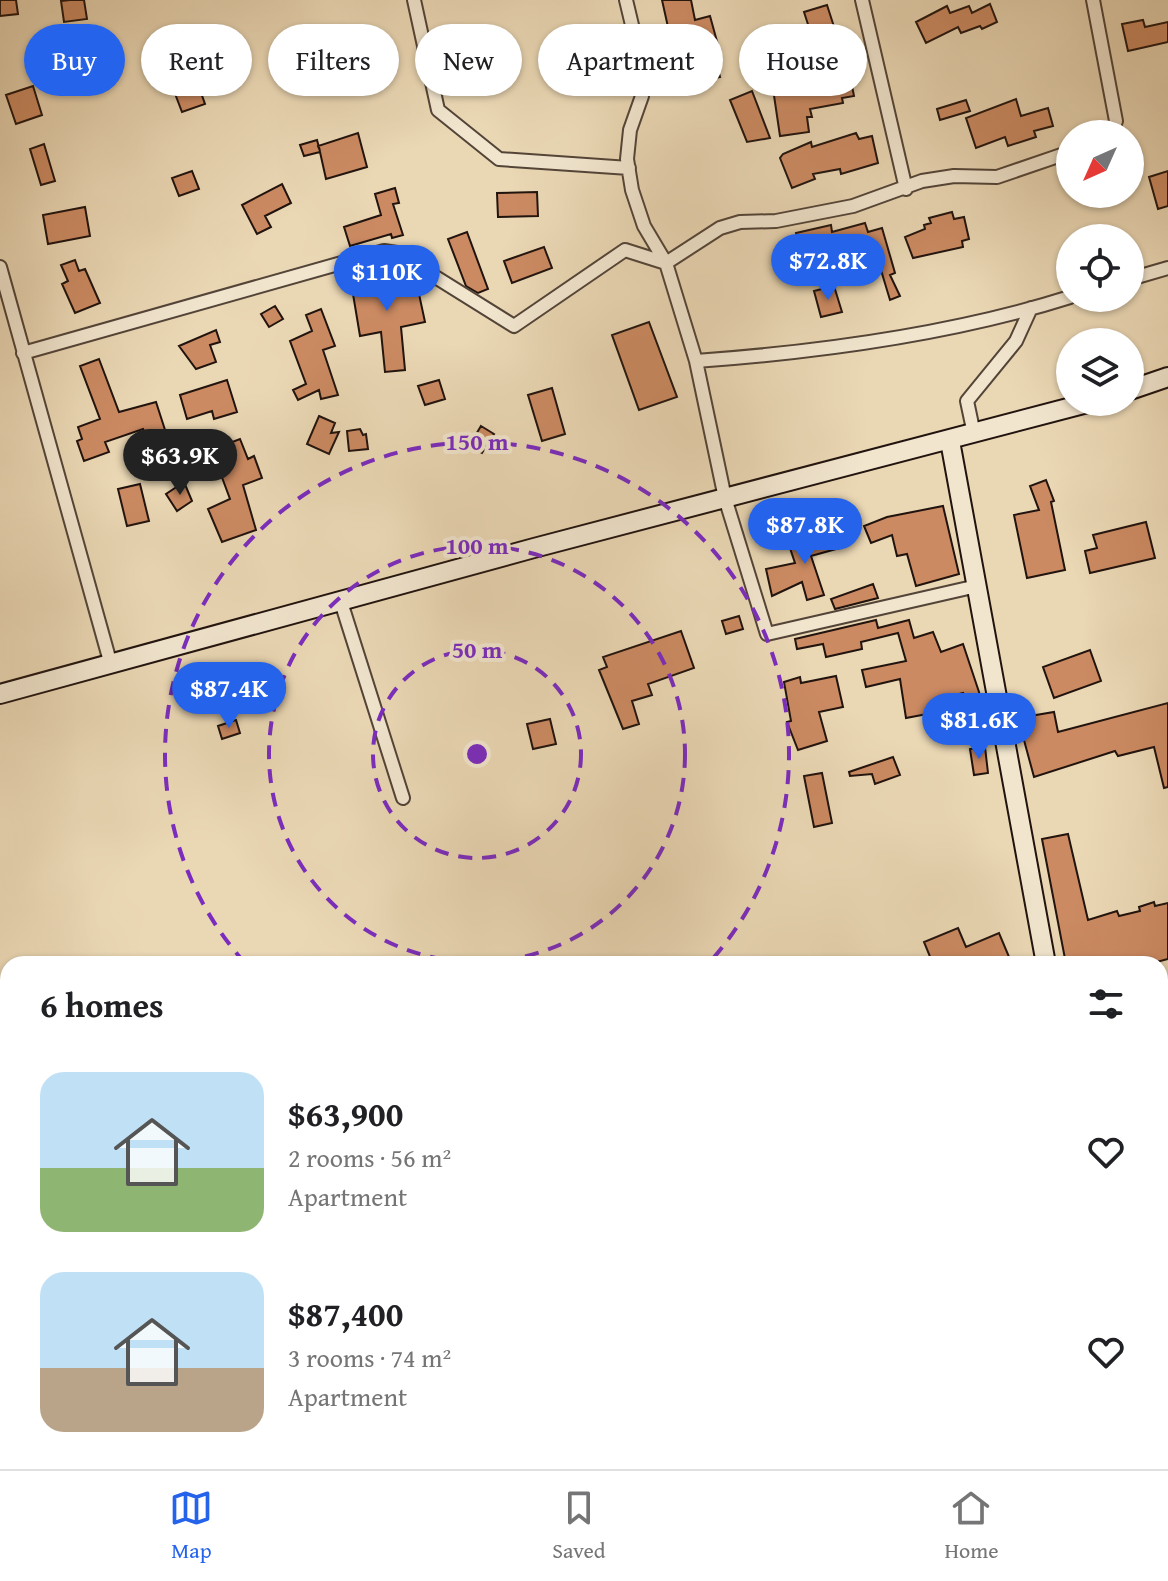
<!DOCTYPE html>
<html lang="en">
<head>
<meta charset="utf-8">
<style>
  :root { --surface:#fff; --page:#f2f2f2; --text:#202124; --muted:#757577; --line:#e0e0e0; --accent:#2563eb }
  body { margin:0; font-family:"Gentium Book Plus",serif; background:var(--page); color:var(--text); height:100vh; display:flex; flex-direction:column; font-size:30px; white-space:nowrap }
  * { box-sizing:border-box; margin:0 }
  p { font-size:26px; color:var(--muted) }
  .icon { flex:none; width:44px; height:44px; fill:none; stroke:currentColor; stroke-width:2; stroke-linecap:round; stroke-linejoin:round }
  .map { position:relative; flex:1; overflow:hidden }
  .sheet { position:absolute; left:0px; top:956px; width:1168px; height:514px; display:flex; flex-direction:column; background:var(--surface); border-radius:24px 24px 0 0; box-shadow:0 2px 6px #0004 }
  .sheet>* { flex:none }
  .banner { position:absolute; left:24px; top:24px; width:1120px; height:72px; display:flex; gap:16px }
  .needle { width:52px; rotate:225deg }
  .tools { position:absolute; left:1056px; top:120px; display:grid; gap:16px }
  .tools a { display:grid; place-items:center; width:88px; height:88px; border-radius:50%; background:var(--surface); box-shadow:0 2px 6px #0004; font-size:40px }
  .price { position:absolute; translate:-50% -68px; padding:0 18px; border-radius:28px; background:var(--accent); color:#fff; font-size:26px; line-height:52px; filter:drop-shadow(0 2px 4px #0008) }
  .price::after { content:''; position:absolute; left:50%; top:48px; width:24px; height:18px; margin-left:-12px; background:inherit; clip-path:polygon(0 0,100% 0,50% 100%) }
  .price.selected { background:#222; color:#fff }
  ul { padding:0; list-style:none }
  li { display:flex; align-items:center; gap:24px; height:200px; padding:0 40px }
  li span { display:grid; place-items:center; flex:none; width:224px; height:160px; border-radius:24px; color:#555 }
  li>.icon { margin-inline-start:auto }
  span .icon { width:96px; height:96px; fill:#fffc; stroke-width:1 }
  li b { font-size:34px }
  h2 { display:flex; justify-content:space-between; align-items:center; height:96px; padding:0 40px; font-size:34px }
  .pill { padding:0 28px; border-radius:36px; background:var(--surface); box-shadow:0 2px 6px #0004; font-size:28px; line-height:72px }
  .pill.selected { background:var(--accent); color:#fff }
  .tabs { display:flex; justify-content:space-around; align-items:center; height:112px; border-top:2px solid var(--line); background:var(--surface); font-size:22px; color:var(--muted) }
  .tabs a { display:grid; justify-items:center; gap:4px }
  .tabs .selected { color:var(--accent) }
  .map>svg:first-child { display:block }
  .building { fill:#cb8a62; stroke:#21130e; stroke-width:2 }
  .lines { fill:none; stroke-linecap:round; stroke-linejoin:round }
  .street-casing { stroke:#534438; stroke-width:16 }
  .secondary-casing { stroke:#21130e; stroke-width:22 }
  .street { stroke:#f1e5ce; stroke-width:12 }
  .secondary { stroke:#f1e5ce; stroke-width:18 }
  .ring { fill:none; stroke:#7b2cbf; stroke-width:4; stroke-dasharray:14 10 }
  .centre { fill:#7b2cbf; stroke:#f1e5ce; stroke-width:4 }
  .ring-label { font-size:24px; text-anchor:middle; font-weight:bold; fill:#7b2cbf; stroke:#f1e5ce; stroke-width:8; stroke-linejoin:round; paint-order:stroke }
</style>
</head>
<body>
<div class="map">
<svg width="1168" height="1469" viewBox="0 0 1168 1469">
  <rect width="100%" height="100%" fill="#ead7b4"/>
  <filter id="stains"><feTurbulence type="fractalNoise" baseFrequency=".0025" numOctaves="4"/><feColorMatrix values="0 0 0 0 .2 0 0 0 0 .09 0 0 0 0 .02 0 0 0 .5 -.17"/></filter>
  <radialGradient id="worn" r=".72"><stop offset=".6" stop-color="#630" stop-opacity="0"/><stop offset="1" stop-color="#630" stop-opacity=".3"/></radialGradient>
  <path class="building" d="M0 0H16L18 14 0 16Z
    M70 0H84L87 19 64 22 61 1Z
    M662 0H691L695 20 710 16 721 56 715 57 720 77 689 84 678 42 661 47 656 30 668 27Z
    M990 4 997 22 982 29 980 26 961 33 958 27 926 43 916 22 947 6 950 13 969 6 972 13Z
    M827 5 838 39 815 46 804 12Z
    M1143 20 1145 27 1168 22V42L1128 51 1122 24Z
    M336 33 368 34V54L336 53Z
    M187 54 205 104 182 112 163 62Z
    M839 67 840 73 849 71 854 96 842 98 843 103 810 109 812 117H807L809 132 780 136 772 82 823 74 822 70Z
    M91 70 96 89 85 91 81 72Z
    M33 86 42 115 16 124 6 95Z
    M752 91 770 138 747 142 730 100Z
    M1016 99 1021 116 1048 108 1053 126 1034 131 1036 137 1008 146 1005 137 976 148 966 118Z
    M966 100 970 111 940 120 937 109Z
    M358 133 367 167 326 179 320 152 304 156 300 145 317 140 320 151 318 146Z
    M856 133 859 139 872 136 878 163 841 174 840 169 813 174 815 179 792 188 780 158 783 154 811 142 812 147Z
    M44 144 55 181 41 185 30 149Z
    M192 171 199 189 179 196 172 178Z
    M1168 171V206L1158 209 1149 177Z
    M282 184 291 203 265 216 271 227 257 234 242 205Z
    M395 188 399 203 393 204 403 235 392 238 391 234 350 246 344 227 381 215 375 194Z
    M537 192 538 216 498 217 497 193Z
    M85 207 90 236 48 244 43 215Z
    M952 212 954 219 964 217 969 239 962 241 963 247 913 258 905 237 925 229 924 225 931 223 929 218Z
    M865 223 868 232 882 228 895 273 890 275 900 296 890 300 877 257 855 262 850 243 802 255 796 233 831 225 832 232Z
    M467 232 488 289 478 293 466 286 448 239Z
    M544 247 552 268 512 283 504 261Z
    M75 260 79 271 85 269 100 303 75 313 62 284 68 281 61 265Z
    M403 267 412 295 419 294 425 322 401 327 405 370 385 372 381 332 360 336 351 282 387 275 386 271Z
    M834 286 842 312 821 317 814 291Z
    M275 306 283 319 269 327 261 314Z
    M321 309 335 346 323 350 338 395 321 399 319 390 298 400 293 390 306 384 290 341 312 331 306 315Z
    M649 322 677 397 639 410 612 335Z
    M216 330 220 342 210 345 216 362 196 369 179 346Z
    M99 359 119 412 156 402 167 436 148 442 143 429 105 442 109 452 84 461 77 441 82 439 78 427 100 419 80 366Z
    M227 380 237 412 214 419 212 411 187 419 180 395Z
    M439 380 445 399 425 405 418 386Z
    M552 388 565 434 542 441 528 395Z
    M319 416 335 423 331 433 339 432 329 454 307 444Z
    M481 426 494 434 482 453 469 446Z
    M360 429 363 435 366 434 368 449 349 451 347 431Z
    M240 439 248 459 254 456 262 478 243 485 256 530 222 542 208 509 230 499 220 472 228 469 219 447Z
    M1046 480 1054 501 1051 502 1065 570 1027 578 1014 515 1039 510 1030 486Z
    M184 482 192 501 177 511 166 494Z
    M140 484 149 521 127 526 118 489Z
    M943 506 959 574 916 586 907 554 897 556 892 535 871 543 864 526 887 517Z
    M1146 522 1155 558 1090 573 1085 551 1097 548 1093 535Z
    M842 529 847 546 811 556 824 595 807 600 802 582 772 596 766 569 795 563 790 548Z
    M873 584 878 598 835 609 831 599Z
    M739 616 743 629 726 634 722 621Z
    M876 620 878 628 909 620 914 638 933 632 941 652 963 644 988 719 972 724 963 693 940 699 943 711 906 718 900 679 866 687 862 670 906 661 898 633 861 642 862 649 826 657 823 644 797 649 795 639Z
    M681 631 694 668 648 684 652 695 632 701 639 724 623 729 599 670 607 667 603 657Z
    M1090 650 1101 681 1054 698 1043 667Z
    M836 676 843 707 819 712 827 741 798 750 787 722 791 721 784 682 800 677 801 683Z
    M1168 703V787L1164 788 1154 747 1118 756 1115 751 1034 777 1018 718 1054 712 1058 732Z
    M550 719 556 744 533 749 527 724Z
    M236 720 240 733 222 739 218 726Z
    M985 747 988 773 974 775 970 749Z
    M893 757 900 775 875 784 872 774 850 776 849 772Z
    M822 773 832 823 814 827 804 776Z
    M1068 834 1088 920 1117 911 1119 916 1140 911 1139 907 1154 902 1155 906 1168 903V959L1149 964H1066L1042 839Z
    M958 928 966 947 999 933 1012 964H933L924 942Z"/>
  <g class="lines">
    <g class="street-casing">
      <path id="street" d="M414 0 438 110 499 159 629 168
        M626 0 642 67V96L630 130 627 159 632 190 644 226 666 263 696 361 725 498 767 634 977 586
        M862 0 906 189
        M1093 0 1116 121 1111 134
        M666 263 720 228 740 222 776 221 853 206 922 181 954 176 997 177 1070 152
        M0 267 111 665
        M1130 279 1168 268
        M23 353 384 251 397 253 514 326 625 250 666 263
        M696 361C820 352 950 335 1070 297
        M974 434 967 401 1016 341 1031 308
        M341 602 403 798
        M1160 1043 1168 1041
        M1160 1176 1168 1175
        M0 1262 8 1261
        M1160 1407 1168 1400
        M267 1462 269 1469
        M418 1462 420 1469
        M599 1462 603 1469
        M102 1469 138 1462
        M683 1469 690 1462
        M848 1469 855 1462
        M1006 1469 1013 1462"/>
    </g>
    <g class="secondary-casing">
      <path id="secondary" d="M1130 390 1168 377
        M950 441 1046 964
        M0 694 534 548 1091 402
        M1160 1289 1168 1288
        M1160 1461 1167 1469"/>
    </g>
    <use href="#street" class="street"/>
    <use href="#secondary" class="secondary"/>
  </g>
  <g class="ring">
    <circle cx="477" cy="754" r="104"/>
    <circle cx="477" cy="754" r="208"/>
    <path d="M245 963A312 312 0 1 1 709 963"/>
  </g>
  <circle cx="477" cy="754" r="12" class="centre"/>
  <g class="ring-label">
    <text x="477" y="450">150 m</text>
    <text x="477" y="554">100 m</text>
    <text x="477" y="658">50 m</text>
  </g>
  <rect width="100%" height="100%" filter="url(#stains)"/>
  <rect width="100%" height="100%" fill="url(#worn)"/>
</svg>
<div class="tools">
<a><svg class="needle" viewBox="-14 -14 28 28"><path d="M0-13l5 13h-10z" fill="#e53935"/><path d="M0 13l5-13h-10z" fill="#757577"/></svg></a>
<a><svg class="icon" aria-label="locate" viewBox="0 0 24 24"><circle cx="12" cy="12" r="6"/><path d="M12 2v4M12 18v4M2 12h4M18 12h4"/></svg></a>
<a><svg class="icon" aria-label="layers" viewBox="0 0 24 24"><path d="M12 4l9 5-9 5-9-5zM3 14l9 5 9-5"/></svg></a>
</div>
<b class="price" style="left:828px;top:302px">$72.8K</b>
<b class="price" style="left:387px;top:313px">$110K</b>
<b class="price selected" style="left:180px;top:497px">$63.9K</b>
<b class="price" style="left:805px;top:566px">$87.8K</b>
<b class="price" style="left:229px;top:730px">$87.4K</b>
<b class="price" style="left:979px;top:761px">$81.6K</b>
<div class="banner">
<a class="pill selected">Buy</a>
<a class="pill">Rent</a>
<a class="pill">Filters</a>
<a class="pill">New</a>
<a class="pill">Apartment</a>
<a class="pill">House</a>
</div>
<section class="sheet">
<h2>6 homes<svg class="icon" aria-label="filters" viewBox="0 0 24 24"><path d="M4 7h16M4 17h16"/><circle cx="9" cy="7" r="2"/><circle cx="15" cy="17" r="2"/></svg></h2>
<ul>
<li><span style="background:linear-gradient(#bfe0f5 60%,#8fb573 0)"><svg class="icon" aria-label="home" viewBox="0 0 24 24"><path d="M3 11l9-7 9 7M6 9v11h12V9"/></svg></span><div><b>$63,900</b><p>2 rooms · 56 m²</p><p>Apartment</p></div><svg class="icon" aria-label="heart" viewBox="0 0 24 24"><path d="M12 20l-8-8c-3-5 5-10 8-4 3-6 11-1 8 4z"/></svg></li>
<li><span style="background:linear-gradient(#bfe0f5 60%,#b9a48a 0)"><svg class="icon" aria-label="home" viewBox="0 0 24 24"><path d="M3 11l9-7 9 7M6 9v11h12V9"/></svg></span><div><b>$87,400</b><p>3 rooms · 74 m²</p><p>Apartment</p></div><svg class="icon" aria-label="heart" viewBox="0 0 24 24"><path d="M12 20l-8-8c-3-5 5-10 8-4 3-6 11-1 8 4z"/></svg></li>
</ul>
</section>
</div>
<nav class="tabs">
<a class="selected"><svg class="icon" aria-label="map" viewBox="0 0 24 24"><path d="M3 6l6-2 6 2 6-2v14l-6 2-6-2-6 2zM9 4v14M15 6v14"/></svg>Map</a>
<a><svg class="icon" aria-label="saved" viewBox="0 0 24 24"><path d="M7 4h10v16l-5-4-5 4z"/></svg>Saved</a>
<a><svg class="icon" aria-label="home" viewBox="0 0 24 24"><path d="M3 11l9-7 9 7M6 9v11h12V9"/></svg>Home</a>
</nav>
</body>
</html>
